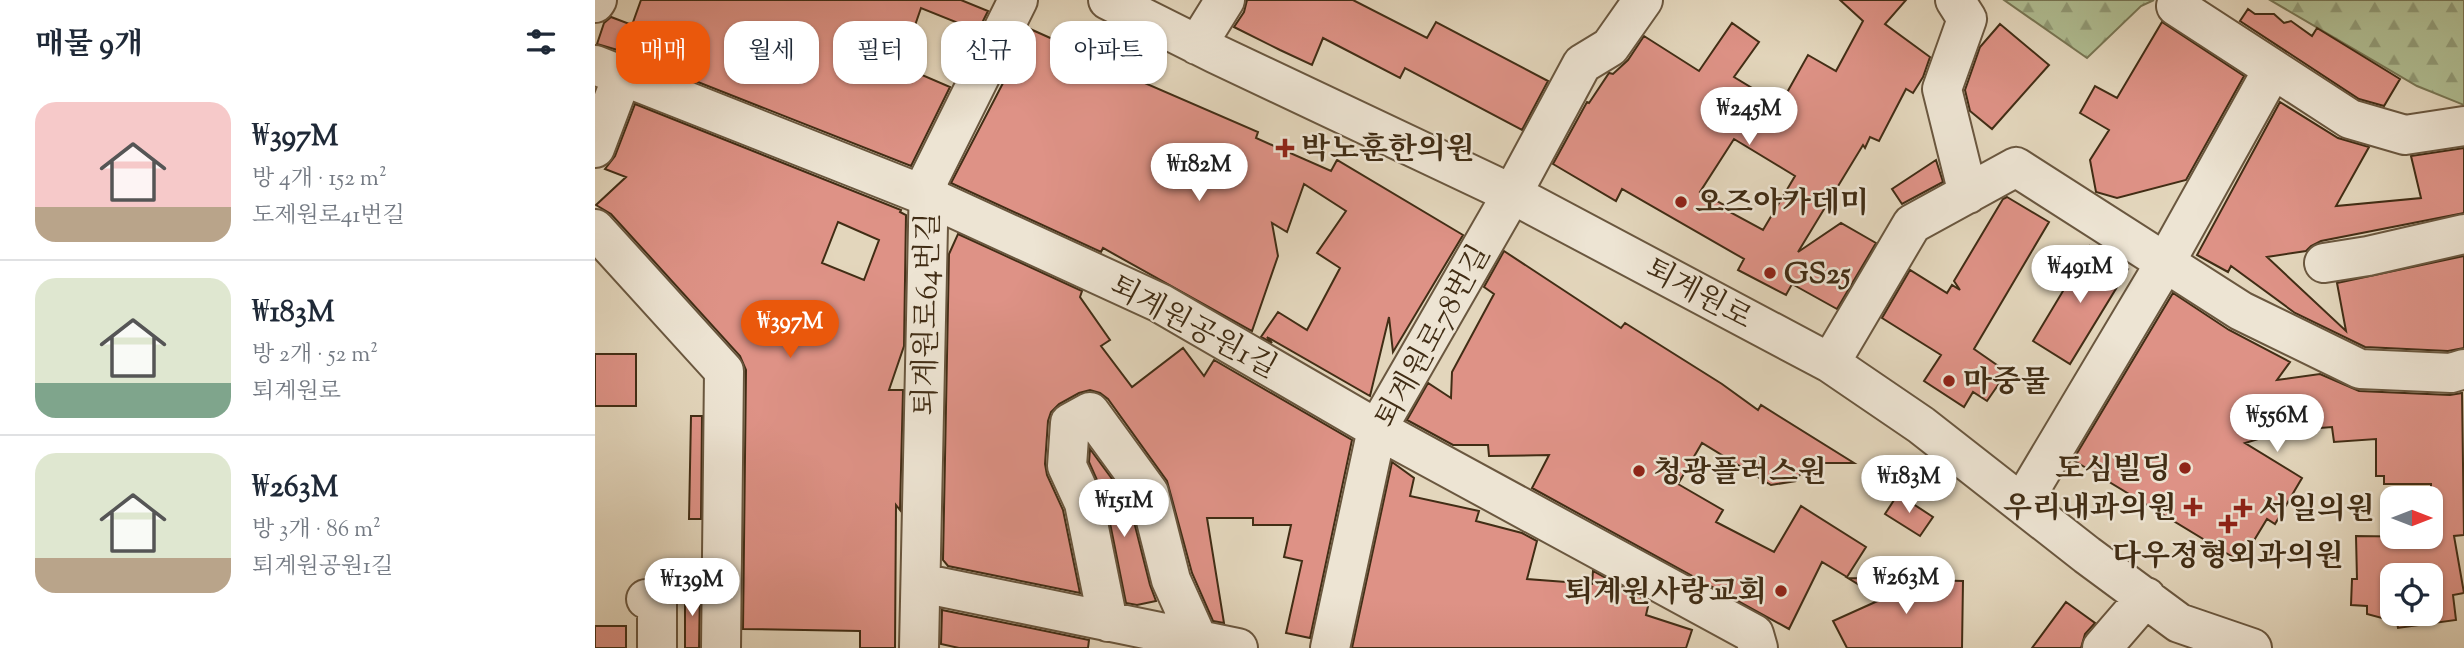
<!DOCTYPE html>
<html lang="ko">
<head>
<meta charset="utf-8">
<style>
  :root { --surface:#fff; --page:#f6f6f7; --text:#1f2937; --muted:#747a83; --line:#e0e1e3; --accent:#ea580c }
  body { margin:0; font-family:"Sorts Mill Goudy","Noto Serif KR",serif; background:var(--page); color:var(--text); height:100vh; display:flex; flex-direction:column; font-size:26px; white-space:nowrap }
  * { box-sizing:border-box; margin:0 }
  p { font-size:23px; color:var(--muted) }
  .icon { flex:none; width:38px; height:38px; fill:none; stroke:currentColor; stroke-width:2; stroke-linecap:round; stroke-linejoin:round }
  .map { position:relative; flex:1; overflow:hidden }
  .panel { display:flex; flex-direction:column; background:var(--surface); width:595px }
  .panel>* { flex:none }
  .banner { position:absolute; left:21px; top:21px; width:665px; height:63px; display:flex; gap:14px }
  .needle { width:46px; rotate:90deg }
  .tools { position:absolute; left:1785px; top:486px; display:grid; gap:14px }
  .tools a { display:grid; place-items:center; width:63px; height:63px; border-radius:14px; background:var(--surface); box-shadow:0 2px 5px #0004; font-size:35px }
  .price { position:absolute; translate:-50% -60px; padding:0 16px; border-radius:24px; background:#fff; color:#222; font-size:23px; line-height:46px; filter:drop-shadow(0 2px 4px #0008) }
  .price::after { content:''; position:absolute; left:50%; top:42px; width:21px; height:16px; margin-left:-10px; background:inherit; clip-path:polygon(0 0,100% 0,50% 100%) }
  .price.on { background:var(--accent); color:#fff }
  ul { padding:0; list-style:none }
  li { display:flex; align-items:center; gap:21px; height:175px; padding:0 35px }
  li+li { border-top:2px solid var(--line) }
  li span { display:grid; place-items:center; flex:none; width:196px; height:140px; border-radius:21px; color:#555 }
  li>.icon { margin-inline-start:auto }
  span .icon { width:84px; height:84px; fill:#fffc; stroke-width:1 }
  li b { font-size:30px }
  h2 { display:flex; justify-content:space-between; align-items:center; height:84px; padding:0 35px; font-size:30px }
  .pill { padding:0 24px; border-radius:21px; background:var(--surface); box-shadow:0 2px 5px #0004; font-size:24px; line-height:63px }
  .pill.on { background:var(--accent); color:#fff }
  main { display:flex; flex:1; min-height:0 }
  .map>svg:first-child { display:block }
  .forest { fill:url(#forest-firs); stroke:#787654; stroke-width:2 }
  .building { fill:#de9286; stroke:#412d15; stroke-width:2; fill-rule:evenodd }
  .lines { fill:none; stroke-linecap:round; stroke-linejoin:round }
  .minor-casing { stroke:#6a573f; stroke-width:42 }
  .minor { stroke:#ede4d3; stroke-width:38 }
  .poi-dot { fill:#8f2418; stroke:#ede4d3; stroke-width:2.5 }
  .labels { text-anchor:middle; stroke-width:5; stroke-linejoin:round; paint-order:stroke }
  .poi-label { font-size:30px; font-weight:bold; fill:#412d15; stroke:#ede4d3; text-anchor:start }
  .street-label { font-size:30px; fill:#412d15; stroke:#ede4d3 }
</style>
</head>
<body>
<main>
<section class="panel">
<h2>매물 9개<svg class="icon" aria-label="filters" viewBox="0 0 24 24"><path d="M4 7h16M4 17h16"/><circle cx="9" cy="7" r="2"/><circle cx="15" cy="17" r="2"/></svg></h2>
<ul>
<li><span style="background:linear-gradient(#f6c9c9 75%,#b9a48a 0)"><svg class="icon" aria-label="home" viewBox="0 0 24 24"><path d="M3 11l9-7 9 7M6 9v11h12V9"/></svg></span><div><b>₩397M</b><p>방 4개 · 152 m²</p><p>도제원로41번길</p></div></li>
<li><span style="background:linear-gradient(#dfe7d0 75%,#7fa58c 0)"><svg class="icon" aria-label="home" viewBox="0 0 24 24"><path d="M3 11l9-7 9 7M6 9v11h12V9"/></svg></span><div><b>₩183M</b><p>방 2개 · 52 m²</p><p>퇴계원로</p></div></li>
<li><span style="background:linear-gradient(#dfe7d0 75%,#b9a48a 0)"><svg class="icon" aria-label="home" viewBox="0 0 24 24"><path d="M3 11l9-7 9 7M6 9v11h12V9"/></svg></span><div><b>₩263M</b><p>방 3개 · 86 m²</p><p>퇴계원공원1길</p></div></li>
</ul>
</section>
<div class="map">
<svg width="1869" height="648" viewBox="0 0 1869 648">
  <defs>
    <pattern id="forest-firs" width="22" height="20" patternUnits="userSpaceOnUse" patternTransform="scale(1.75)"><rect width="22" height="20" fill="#b0be93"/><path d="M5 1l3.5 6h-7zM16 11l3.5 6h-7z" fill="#919b77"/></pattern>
  </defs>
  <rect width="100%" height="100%" fill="#e3d6bc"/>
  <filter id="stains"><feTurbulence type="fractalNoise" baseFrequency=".00286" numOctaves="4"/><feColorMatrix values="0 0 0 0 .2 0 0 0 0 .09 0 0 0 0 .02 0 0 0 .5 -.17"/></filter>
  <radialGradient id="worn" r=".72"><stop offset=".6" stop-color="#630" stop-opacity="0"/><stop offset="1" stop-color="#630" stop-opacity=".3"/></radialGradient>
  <path class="forest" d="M1409 0H1559L1546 6 1492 58Z
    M1675 0H1869V105L1822 86Z"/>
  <path class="building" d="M46 0H366L393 11 383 31 326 8 306 66 355 87 316 166 42 58 36 54 2 44 9 23 16 17 37 25Z
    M652 0H758L832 38 841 22 953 81 927 130 810 68 805 78 728 38 717 65 685 50 639 27 649 12Z
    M1245 0H1311L1290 24 1335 57 1328 77 1318 93 1311 89 1284 141 1275 137 1270 148 1268 145 1203 252 1246 223 1281 243 1242 309 1197 284 1191 295 1143 270 1149 259 1027 189 1021 201 958 164 992 102 994 103 1014 73 1018 74 1033 60 1049 36 1104 71 1137 23 1164 42 1139 77 1185 105 1213 55 1241 71 1268 21ZM1139 139 1200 176 1168 230 1131 210 1133 207 1105 192Z
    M1653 9 1660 14H1679L1689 23 1696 21 1717 36 1722 28 1805 79 1789 106 1764 99 1645 21Z
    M1567 22 1649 76 1591 180 1522 198 1501 192 1495 160 1514 130 1485 113 1500 86 1522 98Z
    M1405 24 1454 65 1397 129 1375 111 1370 90 1385 47Z
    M433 28 509 62 508 65 663 132 661 138 736 171 742 160 868 235 798 352 794 317 775 396 672 337 677 343 666 337 683 312 712 330 745 268 722 253 751 211 709 184 692 232 677 223 683 256 657 331 508 248 506 252 356 183 420 60 418 59Z
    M1685 102 1743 138 1774 147 1741 206 1826 198 1816 156 1869 148V213L1726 241 1716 246 1711 251 1672 257 1751 331 1742 283 1869 256V348L1853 351 1770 347 1700 313 1636 266 1633 272 1602 255Z
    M40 104 306 210 305 212 311 215 309 346 294 390H308L305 510 301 505 300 648H265V631L148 629 151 370 145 356 16 214 1 205 31 177 10 169 20 156ZM243 222 284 240 269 280 227 263Z
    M1341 160 1348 182 1307 204 1297 189Z
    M1412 197 1454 222 1379 349 1412 372 1392 401 1378 392 1369 407 1329 381 1346 355 1287 318 1315 270 1352 293 1357 285 1365 290 1359 281 1408 199Z
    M363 234 487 291 485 297 515 340 506 346 537 387 588 348 609 376 619 360 757 440 715 638 691 633 707 561 689 557 696 525H658V518H612L629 623 618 621 597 573 572 481 513 399 505 393 495 390 484 393 464 404 456 412 453 421 450 464 452 475 468 510 485 593 353 566 348 560 354 254Z
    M1495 246 1533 269 1475 364 1438 341Z
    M909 251 1026 328 1030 323 1127 384 1163 410 1166 405 1259 463H1212L1201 481 1176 485 1107 443 1083 484 1128 510 1121 522 1179 552 1206 506 1271 547 1252 577 1227 562 1194 629 937 488 954 455 894 456 893 445H858L812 420 833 383 856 398 857 372 899 294 889 287Z
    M1578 293 1634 330 1695 362 1682 380 1725 374 1764 391 1855 395 1867 393 1869 535 1859 536 1869 593 1858 595 1861 620 1803 628 1802 622 1772 614V606L1756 605 1757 579H1762L1761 536 1836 537V484H1789V476H1781V439L1739 442 1737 427 1725 428 1719 422 1650 443 1707 478 1680 524 1672 519 1646 562 1478 460ZM1797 576H1836V614H1797Z
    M0 354H41V406H0Z
    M96 416H107L106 519H94Z
    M495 449 534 502 555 585 561 601 542 605 531 603 510 498 494 462Z
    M797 462 819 478 815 496 884 511 881 521 927 533 942 541 932 579 997 584 998 571 1054 602 1051 615 1097 630 1091 648H757Z
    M1303 494 1338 517 1325 536 1290 514Z
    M1253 578 1368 581 1367 648H1252L1238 621 1287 599Z
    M90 589H105L104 648H90Z
    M1471 602 1500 623 1490 634 1486 648H1437Z
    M347 610 494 640 493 648H364L346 644Z
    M0 626H31V648H0Z"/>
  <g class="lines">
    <g class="minor-casing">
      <path id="minor" d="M513 0 621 54 917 194 1235 363 1326 425 1492 555 1584 623 1657 648
        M1360 0 1372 19 1347 89 1373 194
        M0 3 2 0
        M1581 6 1755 119 1810 135 1869 126
        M602 45 630 0
        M0 65 334 197 565 303 782 429 1159 634 1163 648
        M0 148 28 74
        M0 229 129 371 126 648
        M1729 263 1773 256 1869 234
        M1235 363 1317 224 1421 167 1646 311 1765 369 1856 373 1869 369
        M1427 503 1570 263 1678 69
        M326 583 643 648
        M51 599H62V648
        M513 622 489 503 472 466 475 423 495 412 554 493 576 580 603 640
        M324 648 334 179 423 0
        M735 648 782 429 917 194 987 64 1015 47 1048 0
        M1507 648 1551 597"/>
    </g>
    <use href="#minor" class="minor"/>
  </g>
  <g class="poi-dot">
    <path d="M686.5 137.5h7v7h7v7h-7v7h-7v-7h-7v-7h7z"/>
    <circle cx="1086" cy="202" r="7"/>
    <circle cx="1175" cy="273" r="7"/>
    <circle cx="1354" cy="381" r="7"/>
    <circle cx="1590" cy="468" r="7"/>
    <circle cx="1044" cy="471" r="7"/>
    <path d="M1594.5 496.5h7v7h7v7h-7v7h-7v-7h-7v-7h7z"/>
    <path d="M1644.5 497.5h7v7h7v7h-7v7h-7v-7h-7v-7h7z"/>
    <path d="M1629.5 513.5h7v7h7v7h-7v7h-7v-7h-7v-7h7z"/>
    <circle cx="1186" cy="591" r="7"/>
  </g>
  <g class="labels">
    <g class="poi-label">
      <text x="706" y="158">박노훈한의원</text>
      <text x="1100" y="212">오즈아카데미</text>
      <text x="1189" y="283">GS25</text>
      <text x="1368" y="391">마중물</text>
      <text x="1576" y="478" text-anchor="end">도심빌딩</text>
      <text x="1058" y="481">청광플러스원</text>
      <text x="1582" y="517" text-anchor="end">우리내과의원</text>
      <text x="1664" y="518">서일의원</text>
      <text x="1633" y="565" text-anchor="middle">다우정형외과의원</text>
      <text x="1172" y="601" text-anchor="end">퇴계원사랑교회</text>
    </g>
    <g class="street-label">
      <text transform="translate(1104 293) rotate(28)" y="10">퇴계원로</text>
      <text transform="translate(331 314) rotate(-89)" y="10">퇴계원로64번길</text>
      <text transform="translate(599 326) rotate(28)" y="10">퇴계원공원1길</text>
      <text transform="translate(837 336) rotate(-61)" y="10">퇴계원로78번길</text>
    </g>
  </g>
  <rect width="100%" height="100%" filter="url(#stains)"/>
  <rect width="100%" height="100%" fill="url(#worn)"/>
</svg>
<div class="tools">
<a><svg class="needle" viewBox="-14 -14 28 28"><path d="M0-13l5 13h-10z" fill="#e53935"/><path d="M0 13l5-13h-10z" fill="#747a83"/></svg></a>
<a><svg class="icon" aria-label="locate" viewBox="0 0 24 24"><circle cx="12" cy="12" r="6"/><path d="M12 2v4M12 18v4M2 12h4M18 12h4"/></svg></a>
</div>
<b class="price" style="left:1154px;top:147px">₩245M</b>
<b class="price" style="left:604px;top:203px">₩182M</b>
<b class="price" style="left:1485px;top:305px">₩491M</b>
<b class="price on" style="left:195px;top:360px">₩397M</b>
<b class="price" style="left:1682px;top:454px">₩556M</b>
<b class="price" style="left:1314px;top:515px">₩183M</b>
<b class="price" style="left:529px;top:539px">₩151M</b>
<b class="price" style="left:1311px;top:616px">₩263M</b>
<b class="price" style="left:97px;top:618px">₩139M</b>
<div class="banner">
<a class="pill on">매매</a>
<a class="pill">월세</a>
<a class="pill">필터</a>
<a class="pill">신규</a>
<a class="pill">아파트</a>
</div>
</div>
</main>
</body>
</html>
